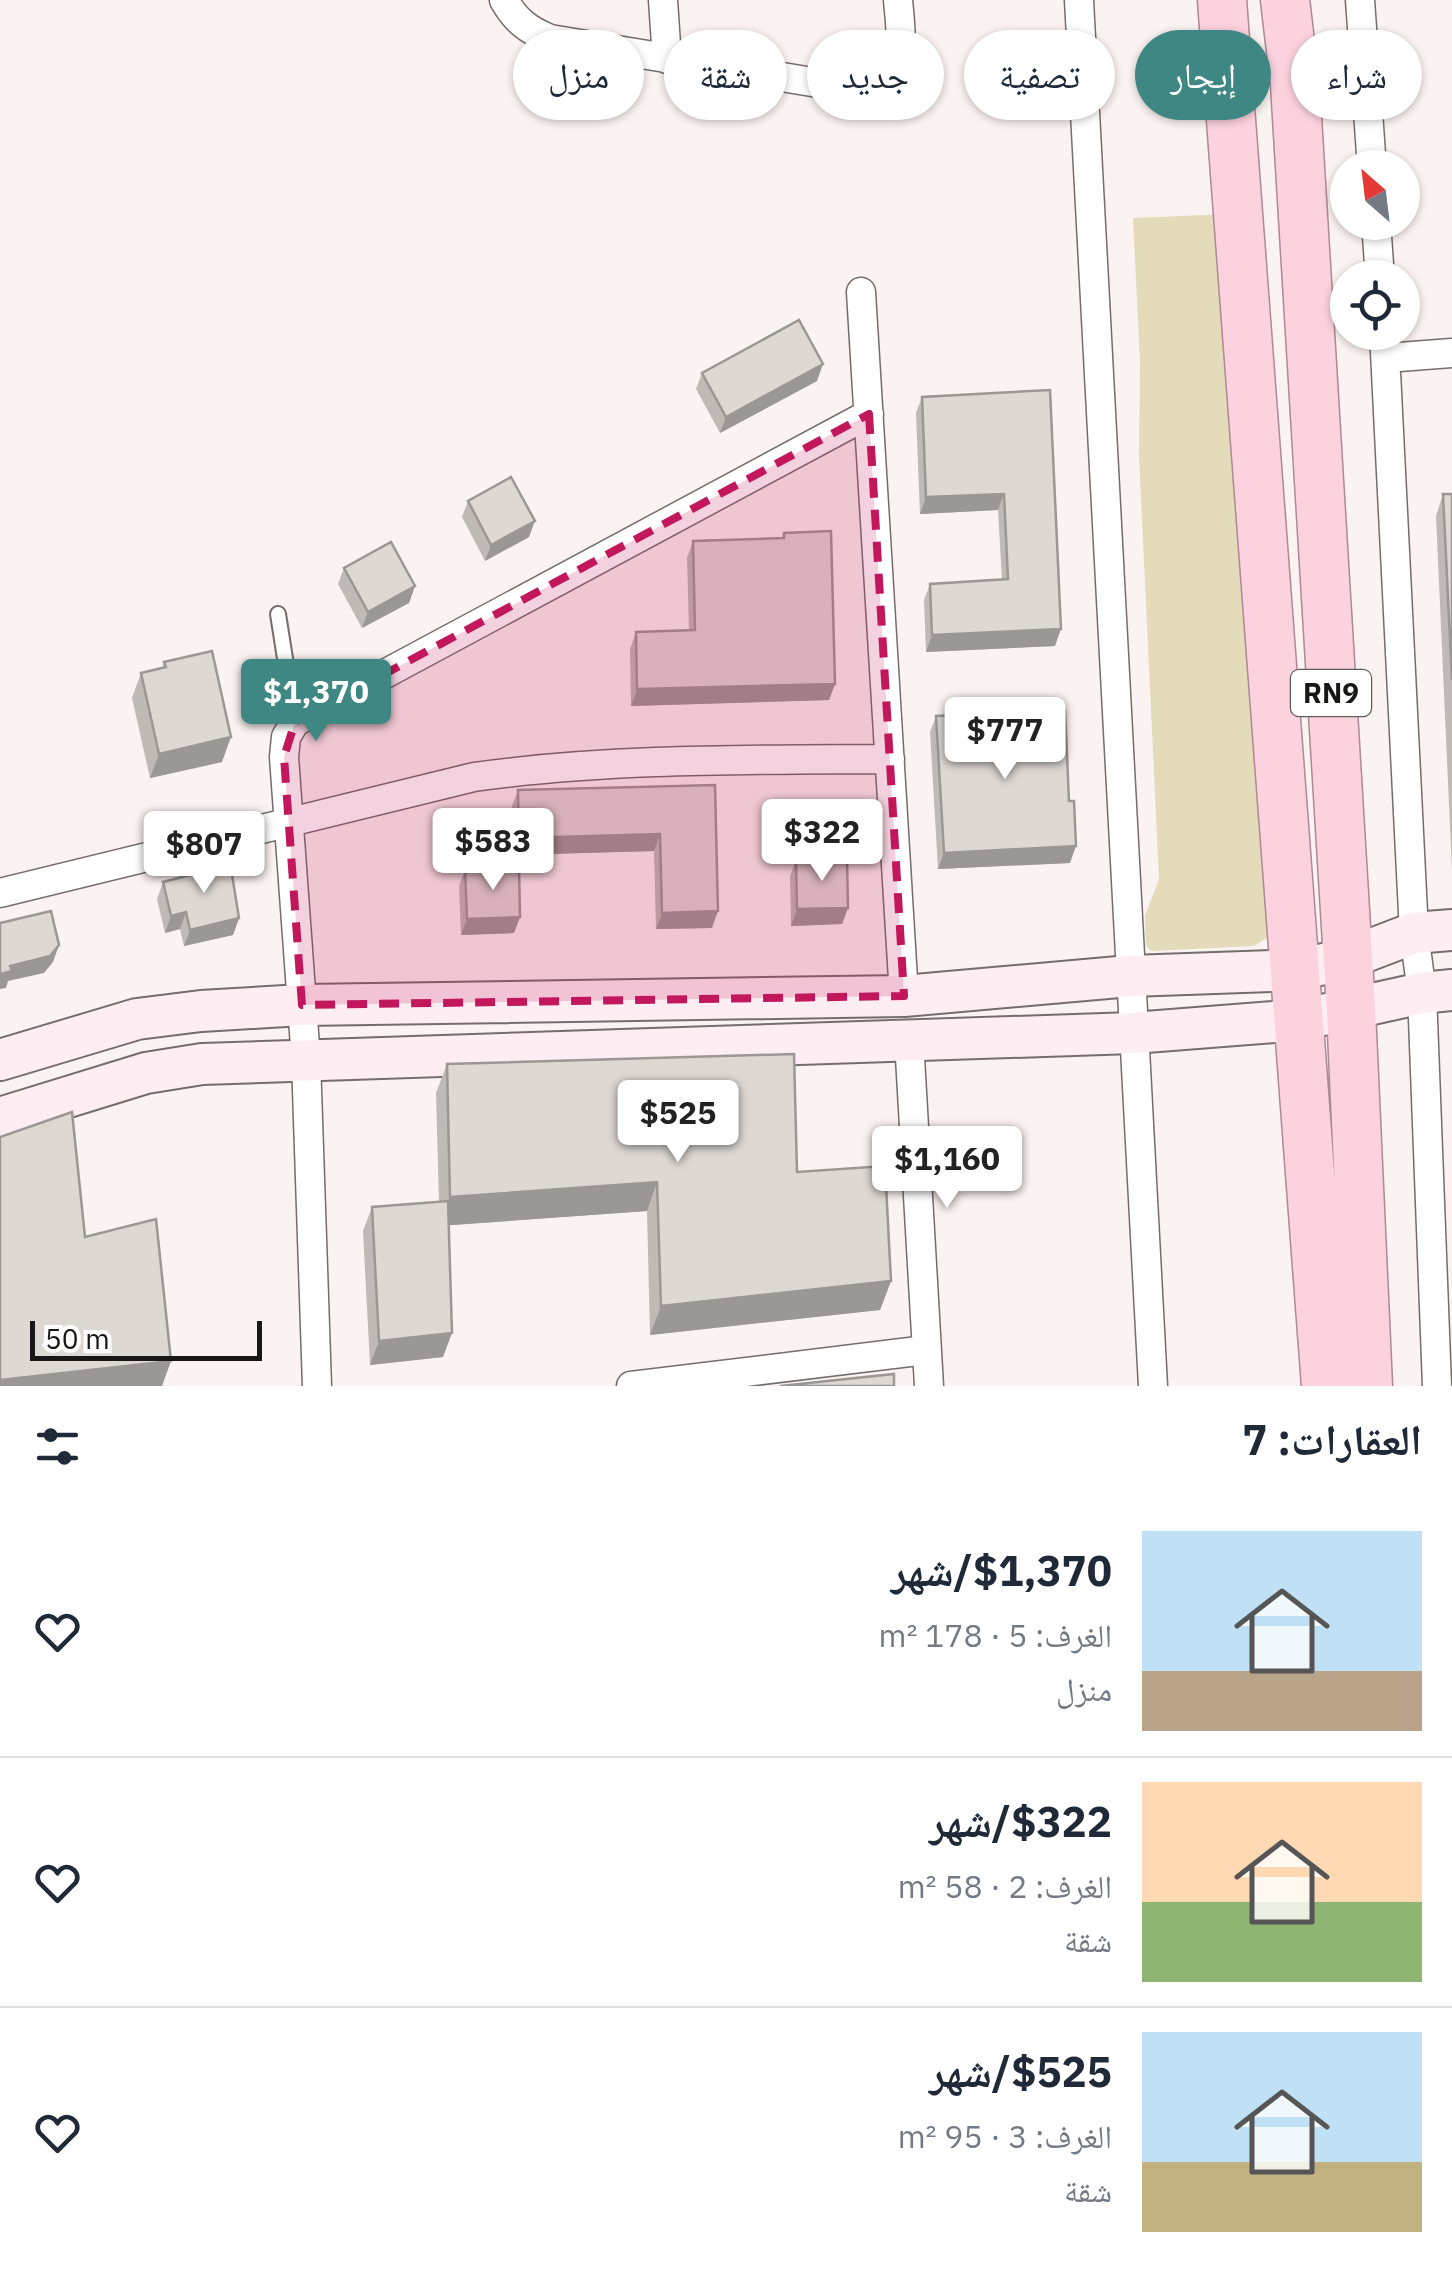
<!DOCTYPE html>
<html lang="ar">
<head>
<meta charset="utf-8">
<style>
  :root { --surface:#fff; --page:#f2f2f3; --text:#1f2937; --muted:#747a83; --line:#e0e1e3; --accent:#3f8782 }
  body { margin:0; font-family:"IBM Plex Sans","Noto Naskh Arabic",sans-serif; background:var(--page); color:var(--text); direction:rtl; height:100vh; display:flex; flex-direction:column; font-size:38px; white-space:nowrap }
  * { box-sizing:border-box; margin:0 }
  p { font-size:32px; color:var(--muted) }
  .icon { flex:none; width:55px; height:55px; fill:none; stroke:currentColor; stroke-width:2; stroke-linecap:round; stroke-linejoin:round }
  .map { position:relative; height:1386px; overflow:hidden; direction:ltr }
  .details { display:flex; flex-direction:column; background:var(--surface); flex:1 }
  .details>* { flex:none }
  .banner { position:absolute; left:30px; top:30px; width:1392px; height:90px; direction:rtl; display:flex; gap:20px }
  .needle { width:65px; rotate:332deg }
  .fabs { position:absolute; left:1330px; top:150px; display:grid; gap:20px }
  .fabs a { display:grid; place-items:center; width:90px; height:90px; border-radius:50%; background:var(--surface); box-shadow:0 2px 8px #0004; font-size:50px }
  .scale { position:absolute; left:30px; bottom:25px; width:232px; box-sizing:border-box; padding-left:10px; border:5px solid #191716; border-top:0; font-size:28px; line-height:35px; white-space:nowrap; color:#191716; -webkit-text-stroke:8px #fff; paint-order:stroke }
  .price { position:absolute; translate:-50% -85px; padding:0 22px; border-radius:10px; background:#fff; color:#222; font-size:32px; line-height:65px; filter:drop-shadow(0 2px 5px #0008) }
  .price::after { content:''; position:absolute; left:50%; top:60px; width:30px; height:22px; margin-left:-15px; background:inherit; clip-path:polygon(0 0,100% 0,50% 100%) }
  .price.on { background:var(--accent); color:#fff }
  ul { padding:0; list-style:none }
  li { display:flex; align-items:center; gap:30px; height:250px; padding:0 30px }
  li+li { border-top:2px solid var(--line) }
  li span { display:grid; place-items:center; flex:none; width:280px; height:200px; border-radius:0px; color:#555 }
  li>.icon { margin-inline-start:auto }
  span .icon { width:120px; height:120px; fill:#fffc; stroke-width:1 }
  li b { font-size:42px }
  h2 { display:flex; justify-content:space-between; align-items:center; height:120px; padding:0 30px; font-size:42px }
  .chip { padding:0 35px; border-radius:45px; background:var(--surface); box-shadow:0 2px 8px #0004; font-size:35px; line-height:90px }
  .chip.on { background:var(--accent); color:#fff }
  .map>svg:first-child { display:block }
  .green { fill:#e4dbbb }
  .lines { fill:none; stroke-linecap:round; stroke-linejoin:round }
  .service-casing { stroke:#746d6b; stroke-width:18 }
  .minor-casing { stroke:#746d6b; stroke-width:31 }
  .secondary-casing { stroke:#746d6b; stroke-width:44 }
  .trunk-casing { stroke:#ac8993; stroke-width:51 }
  .service { stroke:#fff; stroke-width:14 }
  .minor { stroke:#fff; stroke-width:28 }
  .secondary { stroke:#feeef3; stroke-width:40 }
  .trunk { stroke:#fcd2df; stroke-width:48 }
  .wall { fill:#bfbab5 }
  .shaded-wall { fill:#9b9794 }
  .building { fill:#ded8d3; stroke:#9b9794; stroke-width:2.5 }
  .marked { fill:#c2185b; fill-opacity:0.2; stroke:#c2185b; stroke-width:8; stroke-dasharray:20 12; stroke-linejoin:round }
  .labels { text-anchor:middle; stroke-width:8; stroke-linejoin:round; paint-order:stroke }
  .shield { fill:#fff; stroke:#5e5d5c; stroke-width:2.5 }
  .shield-label { font-size:28px; font-weight:bold; fill:#191716 }
</style>
</head>
<body>
<div class="map">
<svg width="1452" height="1386" viewBox="0 0 1452 1386">
  <rect width="100%" height="100%" fill="#fbf3f1"/>
  <path class="green" d="M1229 214 1270 936 1254 946 1151 951 1146 946 1145 916 1159 879 1139 456 1140 363 1133 218Z"/>
  <g class="lines">
    <g class="service-casing">
      <path id="service" d="M278 614 295 722"/>
    </g>
    <g class="minor-casing">
      <path id="minor" d="M504 0C516 21 528 30 550 39L861 90C908 71 902 45 898 0
        M663 0 667 59
        M1079 0 1153 1386
        M1360 0 1372 168
        M1376 222 1380 278
        M861 292 904 996
        M1384 332 1414 933 1422 993 1437 1386
        M1386 358 1452 353
        M0 893 474 777C611 758 751 760 890 759
        M909 1040 929 1386
        M317 1386 306 1060 284 757 286 737 295 722 314 712 869 414
        M631 1386 926 1350"/>
    </g>
    <g class="secondary-casing">
      <path id="secondary" d="M0 1060 137 1019 201 1011 302 1005 904 996 1130 976 1297 970 1346 959 1414 933 1452 930
        M0 1118 146 1073 202 1064 1133 1033 1300 1020 1422 993 1452 990"/>
    </g>
    <g class="trunk-casing">
      <path id="trunk" d="M1222 0 1326 1386
        M1285 0 1295 84 1351 1010 1368 1386"/>
    </g>
    <use href="#service" class="service"/>
    <use href="#minor" class="minor"/>
    <use href="#secondary" class="secondary"/>
    <use href="#trunk" class="trunk"/>
  </g>
  <path class="wall" d="M702 373 817 381 720 433 696 389Z
    M1050 390 1055 646 926 652 924 600 930 584 1002 580 998 510 920 514 916 413 922 397Z
    M1443 494H1452V871L1436 516Z
    M468 501 529 537 485 561 462 517Z
    M784 533 835 684 829 700 631 706 630 649 636 632 689 631 687 558 693 541 782 538Z
    M344 568 415 586 409 603 362 628 338 584Z
    M164 662 222 762 150 778 132 698 141 673 162 668Z
    M936 716 1070 863 938 869 930 732Z
    M715 785 712 928 656 929 654 851 513 855 512 806 518 790Z
    M796 860 848 908 842 924 791 926 790 876Z
    M465 869 520 917 514 933 461 935 459 886Z
    M189 871 239 918 233 935 184 946 180 929 165 933 157 899 163 882 188 876Z
    M447 1064 797 1172 891 1281 880 1310 650 1335 647 1211 449 1225 443 1357 370 1365 363 1231 372 1207 439 1202 436 1093Z"/>
  <path class="shaded-wall" d="M823 364 817 381 720 433 726 417Z
    M1004 494 998 510 920 514 926 497Z
    M535 521 529 537 485 561 491 545Z
    M415 586 409 603 362 628 368 612Z
    M1061 629 1055 646 926 652 932 635Z
    M835 684 829 700 631 706 637 689Z
    M231 737 222 762 150 778 159 754Z
    M660 834 654 851 513 855 519 838Z
    M1076 846 1070 863 938 869 944 853Z
    M848 908 842 924 791 926 797 909Z
    M718 911 712 928 656 929 662 913Z
    M186 912 180 929 165 933 171 916Z
    M520 917 514 933 461 935 467 919Z
    M239 918 233 935 184 946 190 930Z
    M59 945 53 962 44 973 8 981 6 988 0 989V974L10 966Z
    M657 1182 647 1211 439 1226 450 1197Z
    M891 1281 880 1310 650 1335 661 1306Z
    M452 1333 443 1357 370 1365 379 1341Z
    M171 1361 162 1386H0V1380Z"/>
  <path class="building" d="M799 320 823 364 726 417 702 373Z
    M1050 390 1061 629 932 635 930 584 1008 579 1004 494 926 497 922 397Z
    M511 477 535 521 491 545 468 501Z
    M1443 494H1452V680Z
    M831 531 835 684 637 689 636 632 695 630 693 541 784 538V533Z
    M391 542 415 586 368 612 344 568Z
    M212 651 231 737 159 754 141 673 166 667 164 662Z
    M1065 710 1069 801H1074L1076 846 944 853 936 716Z
    M715 785 718 911 662 913 660 834 519 838 518 790Z
    M847 858 848 908 797 909 796 860Z
    M230 862 239 918 190 930 186 912 171 916 163 882 190 875 189 871Z
    M519 868 520 917 467 919 465 869Z
    M51 911 59 945 50 956 10 966 12 971 0 974V923Z
    M794 1054 797 1172 885 1166 891 1281 661 1306 657 1182 450 1197 447 1064Z
    M72 1112 85 1237 156 1219 171 1361 0 1380V1137Z
    M448 1201 452 1333 379 1341 372 1207Z
    M894 1374V1386H780Z"/>
  <path class="marked" d="M869 414 904 996 302 1005 284 757 295 722Z"/>
  <g class="labels">
    <rect class="shield" x="1291" y="670" width="80" height="46" rx="8"/>
    <g class="shield-label">
      <text x="1331" y="703">RN9</text>
    </g>
  </g>
</svg>
<div class="fabs">
<a><svg class="needle" viewBox="-14 -14 28 28"><path d="M0-13l5 13h-10z" fill="#e53935"/><path d="M0 13l5-13h-10z" fill="#747a83"/></svg></a>
<a><svg class="icon" aria-label="locate" viewBox="0 0 24 24"><circle cx="12" cy="12" r="6"/><path d="M12 2v4M12 18v4M2 12h4M18 12h4"/></svg></a>
</div>
<div class="scale">50 m</div>
<b class="price on" style="left:316px;top:744px">$1,370</b>
<b class="price" style="left:1005px;top:782px">$777</b>
<b class="price" style="left:822px;top:884px">$322</b>
<b class="price" style="left:493px;top:893px">$583</b>
<b class="price" style="left:204px;top:896px">$807</b>
<b class="price" style="left:678px;top:1165px">$525</b>
<b class="price" style="left:947px;top:1211px">$1,160</b>
<div class="banner">
<a class="chip">شراء</a>
<a class="chip on">إيجار</a>
<a class="chip">تصفية</a>
<a class="chip">جديد</a>
<a class="chip">شقة</a>
<a class="chip">منزل</a>
</div>
</div>
<section class="details">
<h2>العقارات: 7<svg class="icon" aria-label="filters" viewBox="0 0 24 24"><path d="M4 7h16M4 17h16"/><circle cx="9" cy="7" r="2"/><circle cx="15" cy="17" r="2"/></svg></h2>
<ul>
<li><span style="background:linear-gradient(#bfe0f5 70%,#b9a48a 0)"><svg class="icon" aria-label="home" viewBox="0 0 24 24"><path d="M3 11l9-7 9 7M6 9v11h12V9"/></svg></span><div><b>$1,370/شهر</b><p>الغرف: 5 · 178 m²</p><p>منزل</p></div><svg class="icon" aria-label="heart" viewBox="0 0 24 24"><path d="M12 20l-8-8c-3-5 5-10 8-4 3-6 11-1 8 4z"/></svg></li>
<li><span style="background:linear-gradient(#ffd9b3 60%,#8fb573 0)"><svg class="icon" aria-label="home" viewBox="0 0 24 24"><path d="M3 11l9-7 9 7M6 9v11h12V9"/></svg></span><div><b>$322/شهر</b><p>الغرف: 2 · 58 m²</p><p>شقة</p></div><svg class="icon" aria-label="heart" viewBox="0 0 24 24"><path d="M12 20l-8-8c-3-5 5-10 8-4 3-6 11-1 8 4z"/></svg></li>
<li><span style="background:linear-gradient(#bfe0f5 65%,#c2b280 0)"><svg class="icon" aria-label="home" viewBox="0 0 24 24"><path d="M3 11l9-7 9 7M6 9v11h12V9"/></svg></span><div><b>$525/شهر</b><p>الغرف: 3 · 95 m²</p><p>شقة</p></div><svg class="icon" aria-label="heart" viewBox="0 0 24 24"><path d="M12 20l-8-8c-3-5 5-10 8-4 3-6 11-1 8 4z"/></svg></li>
</ul>
</section>
</body>
</html>
